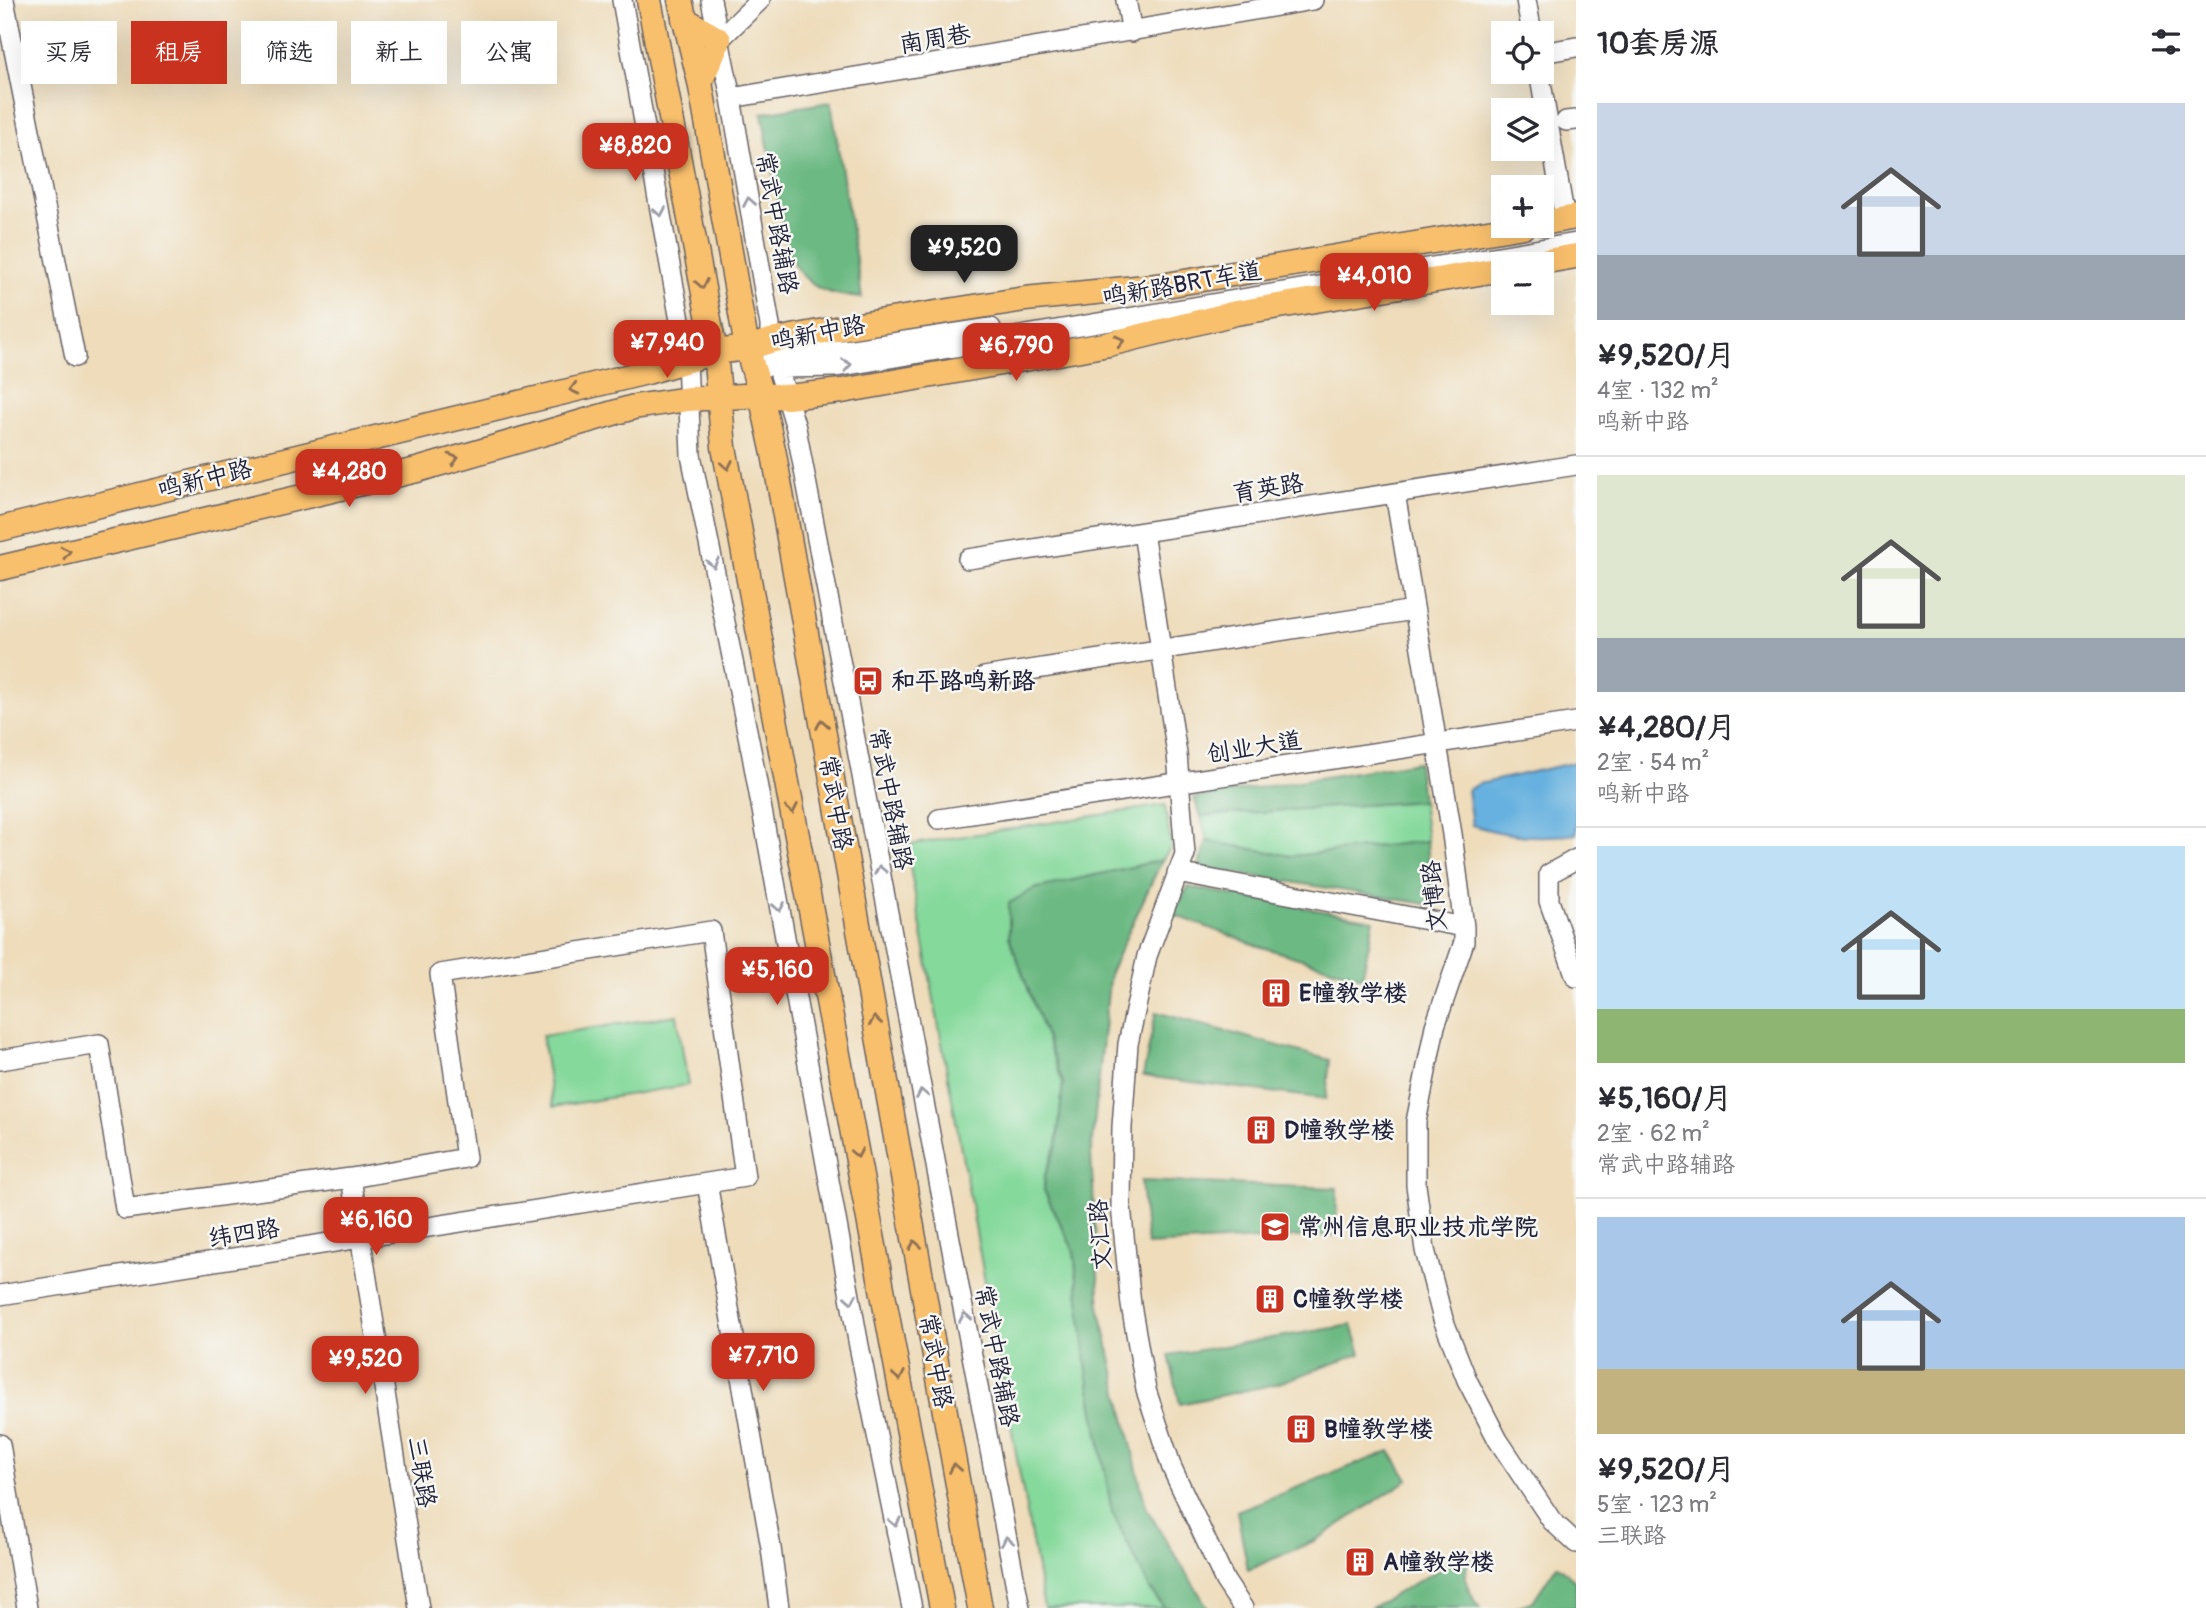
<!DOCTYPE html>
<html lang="zh">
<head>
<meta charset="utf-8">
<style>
  :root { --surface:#fff; --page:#f2f2f3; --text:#2b2b33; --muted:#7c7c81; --line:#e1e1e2; --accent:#c8321e }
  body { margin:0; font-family:Pangolin,"LXGW WenKai TC",sans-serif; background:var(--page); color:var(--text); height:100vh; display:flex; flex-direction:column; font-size:26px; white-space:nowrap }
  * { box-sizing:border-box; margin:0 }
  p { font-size:23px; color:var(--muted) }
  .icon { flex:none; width:38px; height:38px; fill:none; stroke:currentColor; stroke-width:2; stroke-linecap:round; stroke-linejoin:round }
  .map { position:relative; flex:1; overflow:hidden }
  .drawer { display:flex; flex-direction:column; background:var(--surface); width:630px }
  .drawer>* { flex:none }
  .guide { position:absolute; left:21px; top:21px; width:665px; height:63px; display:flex; gap:14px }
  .controls { position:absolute; left:1491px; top:21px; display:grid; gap:14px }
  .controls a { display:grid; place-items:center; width:63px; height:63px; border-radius:0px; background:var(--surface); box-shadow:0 7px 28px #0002; font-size:35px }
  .price { position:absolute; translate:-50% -60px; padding:0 16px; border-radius:14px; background:var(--accent); color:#fff; font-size:23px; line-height:46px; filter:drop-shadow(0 2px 4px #0008) }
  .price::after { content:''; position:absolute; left:50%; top:42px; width:21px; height:16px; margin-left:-10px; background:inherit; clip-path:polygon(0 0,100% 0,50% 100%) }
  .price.on { background:#222; color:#fff }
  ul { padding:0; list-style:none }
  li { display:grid; align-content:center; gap:14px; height:371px; padding:0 21px }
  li+li { border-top:2px solid var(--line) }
  li span { display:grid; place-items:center; height:217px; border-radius:0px; color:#555 }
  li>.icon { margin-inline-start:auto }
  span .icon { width:126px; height:126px; fill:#fffc; stroke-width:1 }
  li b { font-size:30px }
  h2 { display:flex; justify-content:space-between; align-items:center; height:84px; padding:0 21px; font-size:30px }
  .tag { padding:0 24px; border-radius:0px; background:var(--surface); box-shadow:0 7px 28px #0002; font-size:24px; line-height:63px }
  .tag.on { background:var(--accent); color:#fff }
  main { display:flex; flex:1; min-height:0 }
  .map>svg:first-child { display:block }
  .green { fill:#85d99b; stroke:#547e6b; stroke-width:2 }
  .forest { fill:#6cb983; stroke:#476e5f; stroke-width:2 }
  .water { fill:#66b1df; stroke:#446a8d; stroke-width:2 }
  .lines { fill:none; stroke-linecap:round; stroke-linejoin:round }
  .minor-casing { stroke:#696367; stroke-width:22 }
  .major-casing { stroke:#696367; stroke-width:27 }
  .minor { stroke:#fff; stroke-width:19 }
  .major { stroke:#f8bf6c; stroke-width:24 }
  .oneway { stroke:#9c9ca7 }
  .oneway2 { stroke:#8d7054 }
  .labels { text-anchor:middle; stroke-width:5; stroke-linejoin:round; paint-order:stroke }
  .street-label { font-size:24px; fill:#22223b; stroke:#f6f6f2 }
  .poi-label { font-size:24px; font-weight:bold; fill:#22223b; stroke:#f6f6f2; text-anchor:start }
</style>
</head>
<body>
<main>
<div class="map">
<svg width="1576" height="1608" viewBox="0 0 1576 1608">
  <rect width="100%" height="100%" fill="#f6f6f2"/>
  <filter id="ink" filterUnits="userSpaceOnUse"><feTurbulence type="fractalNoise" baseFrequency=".0143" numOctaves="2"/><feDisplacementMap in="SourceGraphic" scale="14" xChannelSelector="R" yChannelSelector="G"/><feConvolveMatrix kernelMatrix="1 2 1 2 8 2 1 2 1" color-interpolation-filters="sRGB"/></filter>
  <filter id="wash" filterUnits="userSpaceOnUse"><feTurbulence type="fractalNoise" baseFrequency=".00686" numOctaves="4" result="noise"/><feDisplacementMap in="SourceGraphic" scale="28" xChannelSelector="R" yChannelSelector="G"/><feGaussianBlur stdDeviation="1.57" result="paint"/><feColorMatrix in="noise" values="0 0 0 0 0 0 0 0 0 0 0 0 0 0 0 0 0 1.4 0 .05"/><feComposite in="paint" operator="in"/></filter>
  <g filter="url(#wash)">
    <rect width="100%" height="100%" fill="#eedcba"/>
    <path class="green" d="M1422 801 1427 841 1292 856 1207 841 1201 816Z
      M1165 805 1171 847 1162 860 1034 889 1025 980 1063 1083 1057 1145 1045 1175 1044 1190 1074 1251 1087 1371 1112 1512 1151 1591 1164 1608H1044L906 845Z
      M677 1015 688 1085 553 1107 542 1036Z"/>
    <path class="forest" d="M831 102 862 298C824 294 808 289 788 255L762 113Z
      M1418 762 1422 801 1201 816 1194 798Z
      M1207 841 1292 856 1427 841 1433 905 1198 867Z
      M1162 860 1110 972 1091 1154 1100 1311 1146 1508 1208 1608H1165L1149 1586 1112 1512 1087 1371 1074 1251 1044 1190 1045 1175 1057 1145 1063 1083 1009 937V903L1034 889Z
      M1188 887 1374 920 1362 977 1258 946 1172 914Z
      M1156 1012 1330 1060 1326 1099 1143 1076Z
      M1141 1181 1337 1188 1336 1235 1147 1245Z
      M1352 1325 1361 1354 1276 1384 1180 1404 1169 1355Z
      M1390 1451 1408 1480 1316 1540 1248 1570 1237 1511Z
      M1472 1551C1461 1574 1465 1589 1481 1608H1371Z
      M1557 1565 1576 1581V1608H1514L1533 1601Z"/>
    <path class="water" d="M1576 762V834C1540 839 1505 836 1472 825L1467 790 1479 784Z"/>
  </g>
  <g filter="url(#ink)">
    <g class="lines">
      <g class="minor-casing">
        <path id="minor" d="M4 0 75 357
          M622 0 687 359 691 455 752 755 859 1346 912 1608
          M711 0 731 98 770 325V341L796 428 1020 1608
          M1126 0 1132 32
          M1526 0 1532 33
          M719 40 760 0
          M1542 53 1576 47
          M1539 72 1565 219
          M731 98 1313 0
          M1566 121 1576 120
          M772 356 853 349 991 328
          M766 365 779 368 836 367 1576 243
          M1395 493 1452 834 1464 927V942L1435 1026 1416 1122V1185L1425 1250 1443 1319 1467 1380 1498 1440 1552 1521 1576 1543
          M1143 532 1177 754 1185 854 1147 956 1128 1044 1122 1127 1121 1206 1131 1305 1146 1390 1172 1468 1225 1581 1243 1608
          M968 559 1576 465
          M984 677 1414 610
          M939 819 1576 722
          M1576 859 1549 874V901L1576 977
          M1177 873 1464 927
          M0 1060 99 1044 125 1209 351 1178 466 1158 440 974 711 931 745 1177 0 1295
          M351 1178 419 1608
          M707 1183 771 1548 779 1608
          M0 1444 27 1608"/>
      </g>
      <g class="major-casing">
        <path id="major" d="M649 0 715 352 724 447 942 1608
          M680 0 700 82 747 348 761 395 774 454 980 1608
          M684 19 719 40 700 82
          M1542 223 1576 217
          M1529 264 1576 256
          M0 529 647 372 715 352 747 348 770 341 846 327 1025 299 1166 285 1524 226
          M0 568 417 470 634 407 688 399 761 395 787 397 842 391 1109 344 1236 313 1503 269"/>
      </g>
      <use href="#minor" class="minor"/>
      <use href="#major" class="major"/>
    </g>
    <defs><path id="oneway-chevron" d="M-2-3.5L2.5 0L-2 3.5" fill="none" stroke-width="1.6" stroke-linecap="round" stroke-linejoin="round" transform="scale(1.75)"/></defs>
    <g class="oneway">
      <use href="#oneway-chevron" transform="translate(749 202) rotate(-100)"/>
      <use href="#oneway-chevron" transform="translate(660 212) rotate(80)"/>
      <use href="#oneway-chevron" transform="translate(847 365) rotate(-9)"/>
      <use href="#oneway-chevron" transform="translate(713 563) rotate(79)"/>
      <use href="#oneway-chevron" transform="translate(880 870) rotate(-101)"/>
      <use href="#oneway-chevron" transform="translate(779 907) rotate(80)"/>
      <use href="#oneway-chevron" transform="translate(922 1094) rotate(-101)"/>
      <use href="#oneway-chevron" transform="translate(851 1299) rotate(80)"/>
      <use href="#oneway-chevron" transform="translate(965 1317) rotate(-101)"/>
      <use href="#oneway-chevron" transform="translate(895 1522) rotate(79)"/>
      <use href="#oneway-chevron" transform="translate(1007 1541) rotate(-101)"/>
    </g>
    <g class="oneway2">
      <use href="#oneway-chevron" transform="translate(702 284) rotate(79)"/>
      <use href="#oneway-chevron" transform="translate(1120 341) rotate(-13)"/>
      <use href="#oneway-chevron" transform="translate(574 389) rotate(166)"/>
      <use href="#oneway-chevron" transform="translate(454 459) rotate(-16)"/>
      <use href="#oneway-chevron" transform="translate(727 465) rotate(79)"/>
      <use href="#oneway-chevron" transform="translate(66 552) rotate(-13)"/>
      <use href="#oneway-chevron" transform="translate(822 724) rotate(-100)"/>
      <use href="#oneway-chevron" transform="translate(792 809) rotate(79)"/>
      <use href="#oneway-chevron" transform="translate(875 1021) rotate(-100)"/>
      <use href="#oneway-chevron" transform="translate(857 1153) rotate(79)"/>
      <use href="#oneway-chevron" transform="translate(915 1245) rotate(-100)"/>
      <use href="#oneway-chevron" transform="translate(899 1376) rotate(79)"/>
      <use href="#oneway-chevron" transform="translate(955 1468) rotate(-100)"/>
    </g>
  </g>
  <defs>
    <g id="bus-square" transform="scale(1.575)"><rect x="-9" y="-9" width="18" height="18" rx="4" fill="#c8321e" stroke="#f6f6f2"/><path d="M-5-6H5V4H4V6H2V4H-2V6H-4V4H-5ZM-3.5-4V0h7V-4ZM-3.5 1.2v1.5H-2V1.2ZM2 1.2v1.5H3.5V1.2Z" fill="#fff"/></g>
    <g id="building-square" transform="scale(1.575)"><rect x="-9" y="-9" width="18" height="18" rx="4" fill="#c8321e" stroke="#f6f6f2"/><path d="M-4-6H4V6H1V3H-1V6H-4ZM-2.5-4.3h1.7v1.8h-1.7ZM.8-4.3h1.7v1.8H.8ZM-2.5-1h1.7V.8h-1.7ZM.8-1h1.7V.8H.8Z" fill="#fff"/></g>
    <g id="university-square" transform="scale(1.575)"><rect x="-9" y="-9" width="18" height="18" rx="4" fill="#c8321e" stroke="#f6f6f2"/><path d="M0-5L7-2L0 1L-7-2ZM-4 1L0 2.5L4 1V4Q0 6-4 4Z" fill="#fff"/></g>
  </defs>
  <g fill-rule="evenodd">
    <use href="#bus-square" x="868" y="681"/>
    <use href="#building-square" x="1276" y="993"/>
    <use href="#building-square" x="1261" y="1130"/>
    <use href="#university-square" x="1275" y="1227"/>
    <use href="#building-square" x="1270" y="1299"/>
    <use href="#building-square" x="1301" y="1429"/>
    <use href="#building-square" x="1360" y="1562"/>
  </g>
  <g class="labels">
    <g class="street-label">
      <text transform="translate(935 39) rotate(-9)" y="8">南周巷</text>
      <text transform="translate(777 223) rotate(80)" y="8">常武中路辅路</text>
      <text transform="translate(1182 284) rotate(-10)" y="8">鸣新路BRT车道</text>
      <text transform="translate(818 333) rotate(-11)" y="8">鸣新中路</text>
      <text transform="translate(205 479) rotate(-14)" y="8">鸣新中路</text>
      <text transform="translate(1268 488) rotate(-9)" y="8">育英路</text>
      <text transform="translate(1254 747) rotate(-9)" y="8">创业大道</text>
      <text transform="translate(891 799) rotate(79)" y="8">常武中路辅路</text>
      <text transform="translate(836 803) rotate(80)" y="8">常武中路</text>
      <text transform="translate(1434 896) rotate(-96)" y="8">文博路</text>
      <text transform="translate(244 1233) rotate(-9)" y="8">纬四路</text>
      <text transform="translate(1100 1235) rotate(-94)" y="8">文汇路</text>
      <text transform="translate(997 1356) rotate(79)" y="8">常武中路辅路</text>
      <text transform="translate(936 1361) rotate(80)" y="8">常武中路</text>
      <text transform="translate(422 1472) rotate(81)" y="8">三联路</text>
    </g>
    <g class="poi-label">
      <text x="891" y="689">和平路鸣新路</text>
      <text x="1299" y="1001">E幢教学楼</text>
      <text x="1284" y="1138">D幢教学楼</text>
      <text x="1298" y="1235">常州信息职业技术学院</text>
      <text x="1293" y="1307">C幢教学楼</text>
      <text x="1324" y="1437">B幢教学楼</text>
      <text x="1383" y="1570">A幢教学楼</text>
    </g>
  </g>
</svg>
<div class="controls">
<a><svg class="icon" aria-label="locate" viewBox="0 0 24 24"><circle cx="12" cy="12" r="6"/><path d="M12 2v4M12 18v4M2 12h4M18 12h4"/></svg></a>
<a><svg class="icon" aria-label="layers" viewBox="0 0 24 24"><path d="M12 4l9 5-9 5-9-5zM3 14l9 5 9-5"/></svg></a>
<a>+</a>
<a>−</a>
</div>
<b class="price" style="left:635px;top:183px">¥8,820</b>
<b class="price on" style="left:964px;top:285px">¥9,520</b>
<b class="price" style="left:1374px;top:313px">¥4,010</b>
<b class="price" style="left:667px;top:380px">¥7,940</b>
<b class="price" style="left:1016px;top:383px">¥6,790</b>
<b class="price" style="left:349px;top:509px">¥4,280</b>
<b class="price" style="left:777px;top:1007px">¥5,160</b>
<b class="price" style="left:376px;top:1257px">¥6,160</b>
<b class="price" style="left:763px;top:1393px">¥7,710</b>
<b class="price" style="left:365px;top:1396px">¥9,520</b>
<div class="guide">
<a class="tag">买房</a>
<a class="tag on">租房</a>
<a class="tag">筛选</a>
<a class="tag">新上</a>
<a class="tag">公寓</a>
</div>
</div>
<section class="drawer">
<h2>10套房源<svg class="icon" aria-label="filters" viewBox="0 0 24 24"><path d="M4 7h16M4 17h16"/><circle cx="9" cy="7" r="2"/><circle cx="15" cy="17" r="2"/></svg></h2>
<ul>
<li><span style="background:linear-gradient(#c9d6e8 70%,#9aa5b1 0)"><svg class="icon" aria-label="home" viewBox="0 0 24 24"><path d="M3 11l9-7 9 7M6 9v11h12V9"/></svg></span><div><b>¥9,520/月</b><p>4室 · 132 m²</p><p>鸣新中路</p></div></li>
<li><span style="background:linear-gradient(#dfe7d0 75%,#9aa5b1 0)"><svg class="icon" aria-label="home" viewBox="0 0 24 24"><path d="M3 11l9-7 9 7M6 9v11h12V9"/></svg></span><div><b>¥4,280/月</b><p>2室 · 54 m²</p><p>鸣新中路</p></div></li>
<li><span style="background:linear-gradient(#bfe0f5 75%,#8fb573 0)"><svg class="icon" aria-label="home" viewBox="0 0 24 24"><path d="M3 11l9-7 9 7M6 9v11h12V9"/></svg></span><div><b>¥5,160/月</b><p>2室 · 62 m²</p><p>常武中路辅路</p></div></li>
<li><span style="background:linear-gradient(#a9c7e8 70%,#c2b280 0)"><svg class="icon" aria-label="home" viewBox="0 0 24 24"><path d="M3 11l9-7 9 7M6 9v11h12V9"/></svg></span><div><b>¥9,520/月</b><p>5室 · 123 m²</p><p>三联路</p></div></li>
</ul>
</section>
</main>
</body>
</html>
